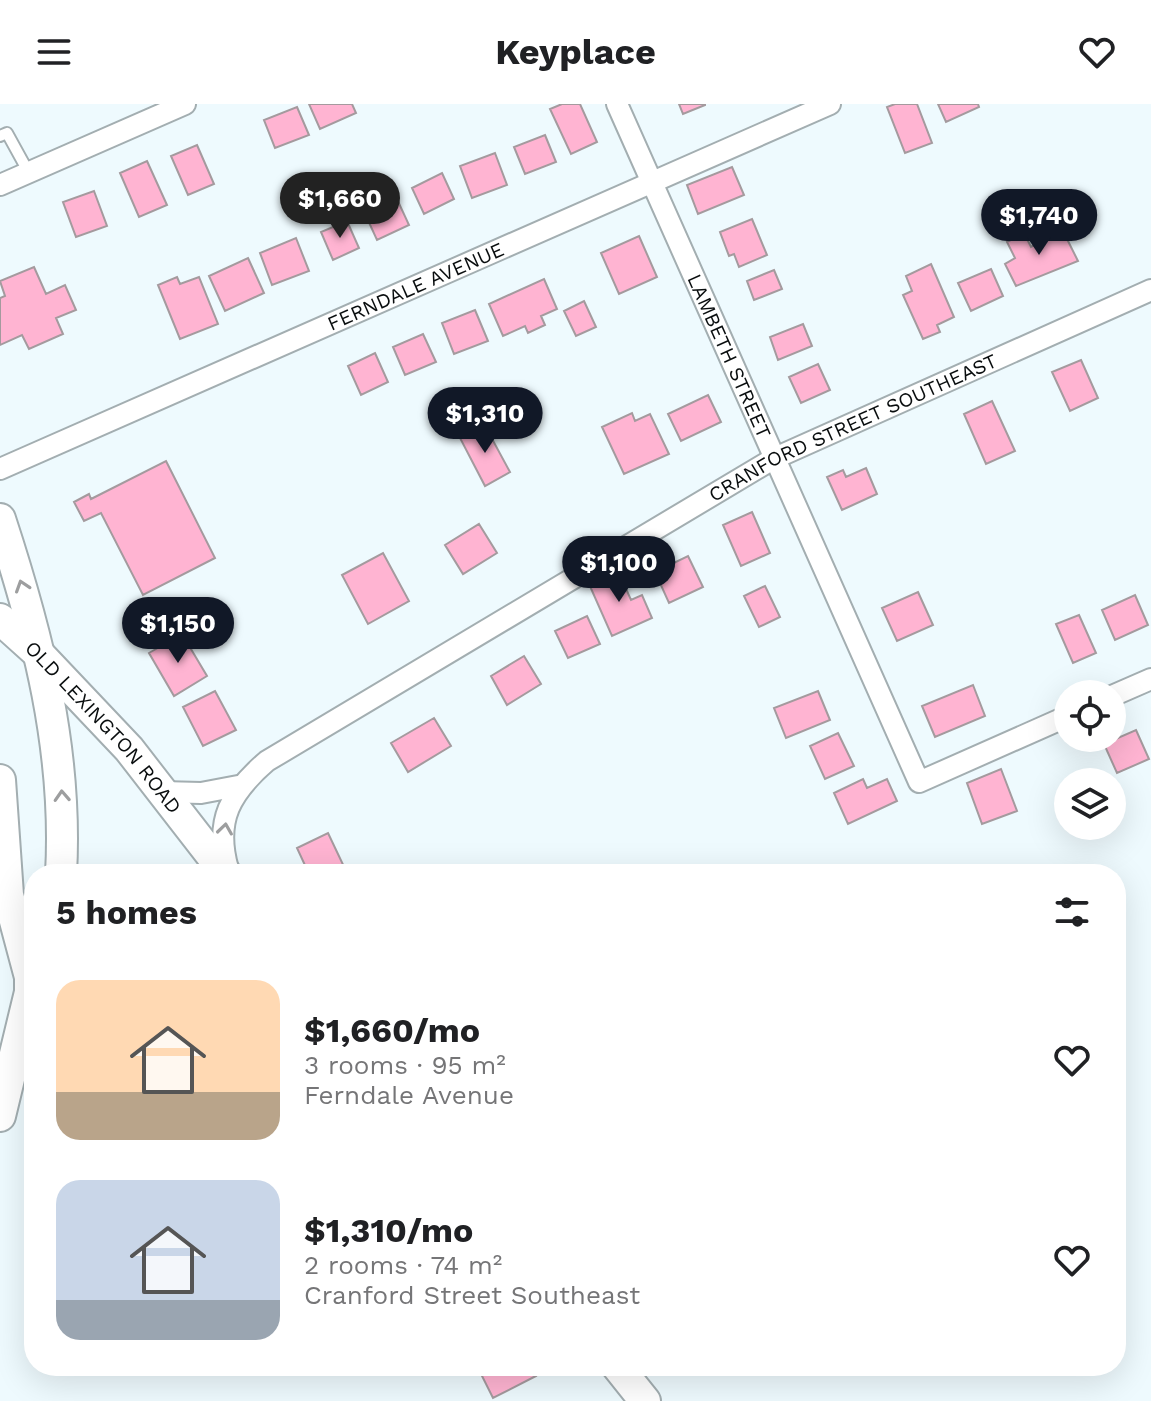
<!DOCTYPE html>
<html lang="en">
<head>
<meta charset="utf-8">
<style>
  :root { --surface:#fff; --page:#f2f2f2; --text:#202124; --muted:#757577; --accent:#111827 }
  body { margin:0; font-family:"Work Sans",sans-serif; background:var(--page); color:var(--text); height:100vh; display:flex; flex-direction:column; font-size:30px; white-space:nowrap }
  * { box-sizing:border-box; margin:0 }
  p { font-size:26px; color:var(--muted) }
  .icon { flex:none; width:44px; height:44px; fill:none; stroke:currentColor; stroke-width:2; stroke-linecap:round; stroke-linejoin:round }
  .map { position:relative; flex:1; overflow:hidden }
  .drawer { position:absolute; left:24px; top:760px; width:1102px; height:512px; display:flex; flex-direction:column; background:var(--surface); border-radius:32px; box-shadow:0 8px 32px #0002 }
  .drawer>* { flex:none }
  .tools { position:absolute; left:1054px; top:576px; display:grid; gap:16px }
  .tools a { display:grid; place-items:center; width:72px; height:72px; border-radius:50%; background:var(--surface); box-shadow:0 8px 32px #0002; font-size:40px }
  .price { position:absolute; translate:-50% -68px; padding:0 18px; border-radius:28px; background:var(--accent); color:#fff; font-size:26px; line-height:52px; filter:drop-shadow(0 2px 4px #0008) }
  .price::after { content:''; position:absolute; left:50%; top:48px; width:24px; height:18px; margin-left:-12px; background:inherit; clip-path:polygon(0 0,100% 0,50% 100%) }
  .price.on { background:#222; color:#fff }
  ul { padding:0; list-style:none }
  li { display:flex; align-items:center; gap:24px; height:200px; padding:0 32px }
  li span { display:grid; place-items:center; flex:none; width:224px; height:160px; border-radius:24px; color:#555 }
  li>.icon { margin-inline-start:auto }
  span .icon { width:96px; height:96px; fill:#fffc; stroke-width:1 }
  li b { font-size:34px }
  h2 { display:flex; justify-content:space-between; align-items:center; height:96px; padding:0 32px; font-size:34px }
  header { display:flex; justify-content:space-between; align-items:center; height:104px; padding:0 32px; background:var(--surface); font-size:36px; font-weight:700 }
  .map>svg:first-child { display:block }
  .building { fill:#ffb4d2; stroke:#a49a9e; stroke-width:2 }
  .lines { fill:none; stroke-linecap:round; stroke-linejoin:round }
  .lane-casing { stroke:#a3aeb1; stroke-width:14 }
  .street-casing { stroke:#a3aeb1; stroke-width:24 }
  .secondary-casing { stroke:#a3aeb1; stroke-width:34 }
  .lane { stroke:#fff; stroke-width:10 }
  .street { stroke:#fff; stroke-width:20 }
  .secondary { stroke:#fff; stroke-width:30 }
  .oneway { stroke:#9d9e9f }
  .labels { text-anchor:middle; stroke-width:6; stroke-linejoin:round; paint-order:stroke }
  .street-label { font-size:20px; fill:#090d0e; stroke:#fff }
</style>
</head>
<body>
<header><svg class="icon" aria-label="menu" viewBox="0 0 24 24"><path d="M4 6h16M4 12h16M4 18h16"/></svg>Keyplace<svg class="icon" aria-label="heart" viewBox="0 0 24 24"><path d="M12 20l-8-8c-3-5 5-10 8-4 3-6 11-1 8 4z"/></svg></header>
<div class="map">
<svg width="1151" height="1297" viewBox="0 0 1151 1297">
  <rect width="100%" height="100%" fill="#eefafe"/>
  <path class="building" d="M309 0H352L356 9 320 25Z
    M562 0H580L597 38 571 50 550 5Z
    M679 0H705V1L683 10Z
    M895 0H917L932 39 905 49 887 3Z
    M938 0H978L979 3 946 18Z
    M297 3 309 31 275 44 264 16Z
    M545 31 556 58 525 70 514 43Z
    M197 41 214 80 188 91 171 52Z
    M495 49 507 81 472 94 460 62Z
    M147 57 167 101 139 113 120 69Z
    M732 63 744 91 698 110 687 81Z
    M442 69 454 95 424 110 412 84Z
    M94 87 107 122 76 133 63 98Z
    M376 94 380 102 397 95 409 121 377 136 361 101Z
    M752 115 767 151 739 163 734 150 729 152 720 128Z
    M347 117 359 144 333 156 321 128Z
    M1063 127 1078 157 1016 182 1005 160 1015 154 1007 138 1024 129 1031 143Z
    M639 132 657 173 619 190 601 149Z
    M296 134 309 167 272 181 260 149Z
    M248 154 264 189 225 207 209 172Z
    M931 160 954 213 937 221 940 228 923 235 903 191 912 187 906 172Z
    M34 163 46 190 65 181 76 206 56 214 63 230 29 245 22 231 0 241V194L5 192 0 177Z
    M991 165 1003 192 971 207 958 179Z
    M774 166 782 185 754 196 747 177Z
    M177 173 180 180 199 173 218 220 180 235 158 181Z
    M544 175 557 205 541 212 545 221 528 229 525 222 503 232 489 200Z
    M584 197 596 223 576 232 564 207Z
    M475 206 488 237 454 250 442 219Z
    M803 220 812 242 778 256 770 233Z
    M423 230 436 258 405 271 393 243Z
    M375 249 388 278 361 291 348 262Z
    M1081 256 1098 294 1070 307 1052 268Z
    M818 260 830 286 801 299 789 273Z
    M708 291 721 318 681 337 668 310Z
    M992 297 1015 347 986 360 964 310Z
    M632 309 635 317 650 310 669 350 624 370 602 323Z
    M484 320 510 368 485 382 460 334Z
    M166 357 215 454 143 491 101 409 84 417 74 398 89 390 91 395Z
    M866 364 877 390 842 406 827 373 843 366 846 373Z
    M752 408 770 449 741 462 723 421Z
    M479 420 497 449 463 470 445 441Z
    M383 449 409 497 368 520 342 471Z
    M688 452 703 483 669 499 655 468Z
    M618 467 631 496 642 491 652 514 612 532 589 480Z
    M765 482 780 513 759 523 744 492Z
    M918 488 933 521 897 537 882 504Z
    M1135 491 1148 521 1115 536 1102 506Z
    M1079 511 1096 549 1073 559 1056 520Z
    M587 512 600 540 568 554 555 527Z
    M182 530 207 572 174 592 149 549Z
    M524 552 541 580 507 601 491 572Z
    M973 581 985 612 935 633 922 602Z
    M215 587 236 626 203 642 183 603Z
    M818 587 830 616 786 634 774 604Z
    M434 614 451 642 408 668 391 639Z
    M1136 626 1149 655 1117 669 1104 640Z
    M838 629 854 662 825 675 810 642Z
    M1001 665 1017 707 982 720 967 679Z
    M863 675 867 684 887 675 897 697 848 720 834 689Z
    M328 729 347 769 309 770 297 744Z
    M482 1262H531L536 1272 493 1294 478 1264Z"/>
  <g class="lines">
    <g class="lane-casing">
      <path id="lane" d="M0 32 7 29 29 69"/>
    </g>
    <g class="street-casing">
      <g id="street">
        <path id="s1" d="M617 0 919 678 1068 612"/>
        <path d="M0 81 185 0"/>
        <path id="s2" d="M0 365 830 0"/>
        <path d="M1112 592 1151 575"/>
        <path d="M162 688 201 689 238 682"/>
        <path id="s3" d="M228 765C214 716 231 688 267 657L773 355 1151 186"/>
      </g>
    </g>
    <g class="secondary-casing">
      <g id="secondary">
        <path d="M0 415C38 531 68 647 61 770"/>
        <path id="s4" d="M0 515 39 550 129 645 226 770"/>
        <path d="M0 676 8 791 30 873V888L0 1012"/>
        <path d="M617 1262 645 1297"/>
      </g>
    </g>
    <use href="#lane" class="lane"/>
    <use href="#street" class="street"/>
    <use href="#secondary" class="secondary"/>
  </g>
  <defs><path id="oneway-chevron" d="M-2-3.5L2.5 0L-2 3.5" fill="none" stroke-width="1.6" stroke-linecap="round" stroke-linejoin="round" transform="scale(2)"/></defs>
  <g class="oneway">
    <use href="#oneway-chevron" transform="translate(22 482) rotate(-108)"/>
    <use href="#oneway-chevron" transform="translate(62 692) rotate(-93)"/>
    <use href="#oneway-chevron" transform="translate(225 725) rotate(-82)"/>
  </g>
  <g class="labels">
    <g class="street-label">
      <text dy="7" stroke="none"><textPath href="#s2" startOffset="454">FERNDALE AVENUE</textPath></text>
      <text dy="7" stroke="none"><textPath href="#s1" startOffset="276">LAMBETH STREET</textPath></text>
      <text dy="7" stroke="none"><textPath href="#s3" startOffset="798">CRANFORD STREET SOUTHEAST</textPath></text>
      <text dy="7" stroke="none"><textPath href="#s4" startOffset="150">OLD LEXINGTON ROAD</textPath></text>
    </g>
  </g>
</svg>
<div class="tools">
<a><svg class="icon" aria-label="locate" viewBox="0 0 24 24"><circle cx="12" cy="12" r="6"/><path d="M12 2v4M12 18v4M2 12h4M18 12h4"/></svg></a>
<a><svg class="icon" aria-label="layers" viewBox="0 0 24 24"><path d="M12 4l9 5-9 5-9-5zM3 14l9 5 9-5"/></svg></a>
</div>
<b class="price on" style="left:340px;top:136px">$1,660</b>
<b class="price" style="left:1039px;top:153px">$1,740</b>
<b class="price" style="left:485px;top:351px">$1,310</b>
<b class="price" style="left:619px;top:500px">$1,100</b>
<b class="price" style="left:178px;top:561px">$1,150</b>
<section class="drawer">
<h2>5 homes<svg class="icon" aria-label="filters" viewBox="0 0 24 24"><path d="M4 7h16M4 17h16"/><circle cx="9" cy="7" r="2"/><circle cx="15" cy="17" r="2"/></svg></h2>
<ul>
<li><span style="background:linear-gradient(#ffd9b3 70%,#b9a48a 0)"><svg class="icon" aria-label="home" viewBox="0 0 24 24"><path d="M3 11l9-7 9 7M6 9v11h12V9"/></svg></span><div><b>$1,660/mo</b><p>3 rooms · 95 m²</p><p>Ferndale Avenue</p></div><svg class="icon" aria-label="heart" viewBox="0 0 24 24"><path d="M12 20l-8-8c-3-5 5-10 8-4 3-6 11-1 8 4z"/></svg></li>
<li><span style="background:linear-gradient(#c9d6e8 75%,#9aa5b1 0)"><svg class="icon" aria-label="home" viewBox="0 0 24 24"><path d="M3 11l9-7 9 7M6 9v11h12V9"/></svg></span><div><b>$1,310/mo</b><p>2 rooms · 74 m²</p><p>Cranford Street Southeast</p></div><svg class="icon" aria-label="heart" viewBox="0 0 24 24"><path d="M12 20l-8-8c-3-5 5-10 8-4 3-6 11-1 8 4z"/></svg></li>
</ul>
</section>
</div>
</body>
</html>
